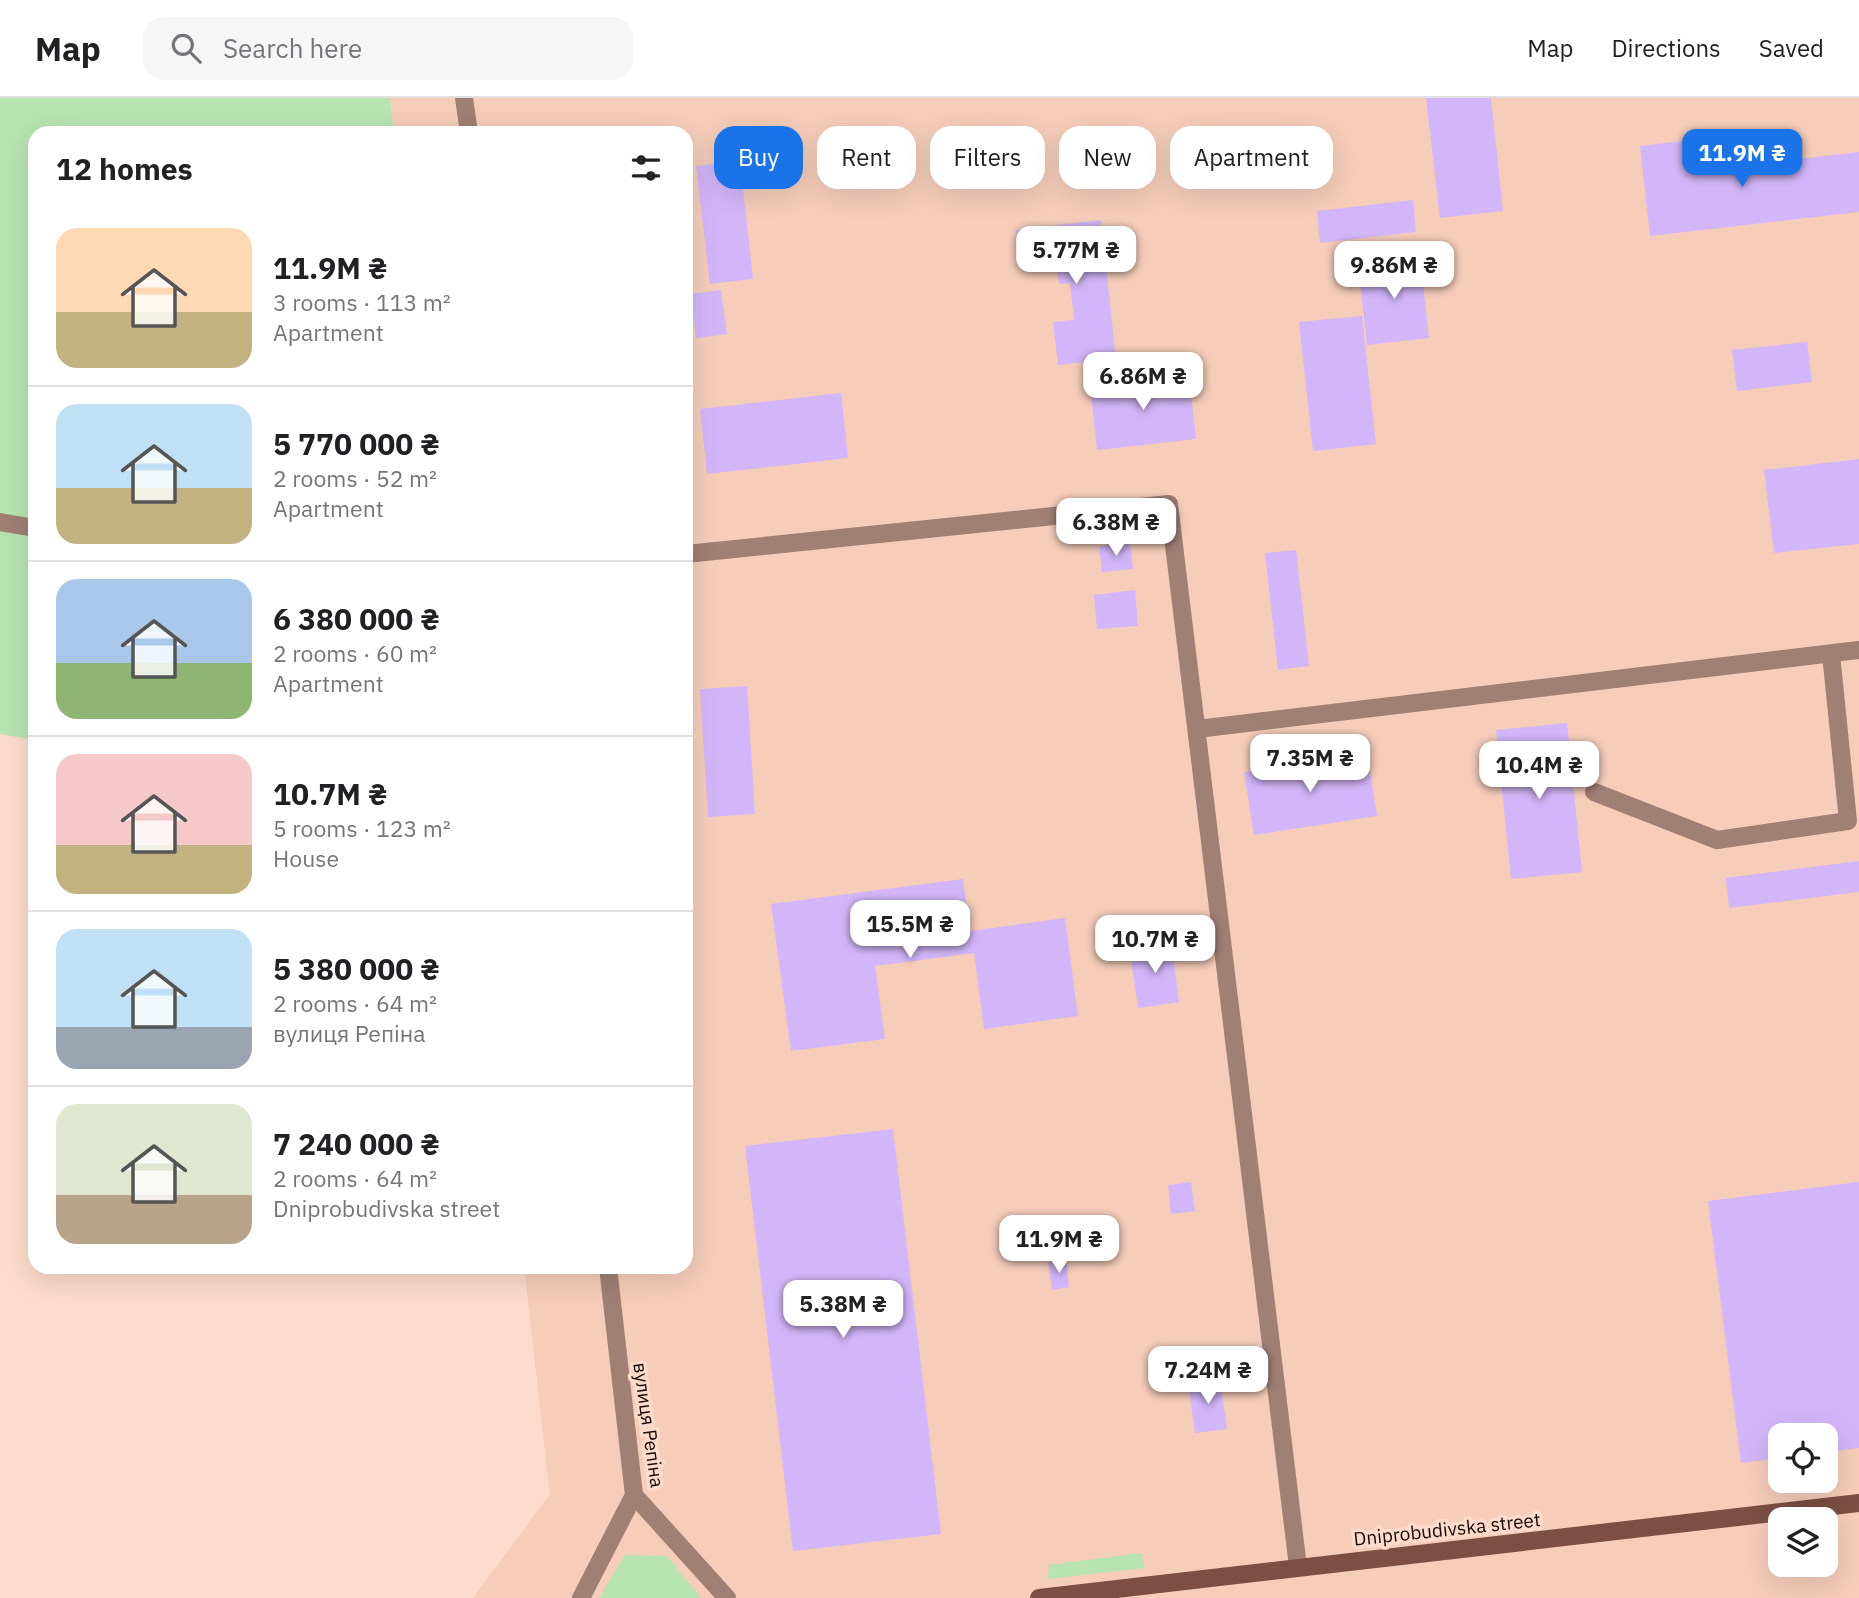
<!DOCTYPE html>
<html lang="en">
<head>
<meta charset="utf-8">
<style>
  :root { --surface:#fff; --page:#f6f6f6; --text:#202124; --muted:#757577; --line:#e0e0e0; --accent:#1a73e8 }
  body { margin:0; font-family:"IBM Plex Sans",sans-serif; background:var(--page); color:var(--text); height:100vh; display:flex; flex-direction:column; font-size:26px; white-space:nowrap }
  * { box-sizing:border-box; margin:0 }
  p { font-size:23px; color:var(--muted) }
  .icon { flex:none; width:38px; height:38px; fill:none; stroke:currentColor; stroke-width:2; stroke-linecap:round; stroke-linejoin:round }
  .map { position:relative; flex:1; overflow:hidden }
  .side { position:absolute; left:28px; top:28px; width:665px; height:1148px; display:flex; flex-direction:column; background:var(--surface); border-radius:21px; box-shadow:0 7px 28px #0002 }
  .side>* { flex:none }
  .hud { position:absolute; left:714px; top:28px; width:665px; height:63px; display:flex; gap:14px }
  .tools { position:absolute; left:1768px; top:1325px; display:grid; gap:14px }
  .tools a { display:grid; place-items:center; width:70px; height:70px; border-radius:14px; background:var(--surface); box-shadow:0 7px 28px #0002; font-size:35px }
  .price { position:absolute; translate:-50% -60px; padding:0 16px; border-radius:14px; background:#fff; color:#222; font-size:23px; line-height:46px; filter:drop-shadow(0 2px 4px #0008) }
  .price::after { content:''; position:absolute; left:50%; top:42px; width:21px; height:16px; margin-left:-10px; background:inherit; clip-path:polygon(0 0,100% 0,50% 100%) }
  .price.active { background:var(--accent); color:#fff }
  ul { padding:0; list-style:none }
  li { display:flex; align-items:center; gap:21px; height:175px; padding:0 28px }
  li+li { border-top:2px solid var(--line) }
  li span { display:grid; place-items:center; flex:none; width:196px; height:140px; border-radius:21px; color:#555 }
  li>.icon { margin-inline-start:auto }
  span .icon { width:84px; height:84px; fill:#fffc; stroke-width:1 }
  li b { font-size:30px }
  h2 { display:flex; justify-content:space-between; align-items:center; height:84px; padding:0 28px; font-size:30px }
  .tag { padding:0 24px; border-radius:21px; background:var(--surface); box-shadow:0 7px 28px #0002; font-size:24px; line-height:63px }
  .tag.active { background:var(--accent); color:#fff }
  header { display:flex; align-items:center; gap:42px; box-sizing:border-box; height:98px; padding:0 35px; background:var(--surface); border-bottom:2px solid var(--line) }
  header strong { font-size:33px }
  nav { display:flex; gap:38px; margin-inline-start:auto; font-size:24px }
  .search { width:490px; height:63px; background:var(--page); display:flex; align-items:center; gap:18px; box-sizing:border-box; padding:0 24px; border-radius:21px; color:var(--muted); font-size:26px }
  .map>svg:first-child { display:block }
  .built { fill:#f5cdb9; fill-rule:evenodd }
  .green { fill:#b7e4b1 }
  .building { fill:#d3b6f9 }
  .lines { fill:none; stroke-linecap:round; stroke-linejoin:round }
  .lane { stroke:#a07f75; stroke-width:18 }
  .street { stroke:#a07f75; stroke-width:18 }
  .secondary { stroke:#7d4f42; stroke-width:18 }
  .labels { text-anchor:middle; stroke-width:7; stroke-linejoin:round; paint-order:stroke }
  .street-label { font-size:19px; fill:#160b06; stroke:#fcdbca }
</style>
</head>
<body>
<header>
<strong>Map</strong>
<div class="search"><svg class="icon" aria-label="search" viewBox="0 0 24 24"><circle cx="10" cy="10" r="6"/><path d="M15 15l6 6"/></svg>Search here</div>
<nav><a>Map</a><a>Directions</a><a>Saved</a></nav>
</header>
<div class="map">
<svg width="1859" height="1500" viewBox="0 0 1859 1500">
  <rect width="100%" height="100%" fill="#fcdbca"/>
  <path class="built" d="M390 0H1859V1500H473L550 1396 524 1169H686V35H394ZM1780 1337H1825V1382H1780ZM1780 1421H1825V1466H1780Z"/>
  <path class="green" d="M0 0H390L394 35H35V642L0 636Z
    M1141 1455 1145 1470 1048 1481 1049 1467Z
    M625 1457 667 1458 701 1500H599Z"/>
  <path class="building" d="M1426 0H1491L1503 113 1440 120Z
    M1700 41 1704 72 1859 54V114L1650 138 1640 48Z
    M740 63 753 181 710 186 696 68Z
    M1413 102 1416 134 1320 145 1317 113Z
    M1101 122 1116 261 1058 267 1053 224 1074 222 1070 185 1059 186 1057 166 1020 170 1016 132Z
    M1420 159 1429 240 1367 247 1358 166Z
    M721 192 727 236 696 240 691 196Z
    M1362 218 1376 346 1313 353 1299 224Z
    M1807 244 1812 284 1737 293 1732 252Z
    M1189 277 1196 341 1097 352 1090 288Z
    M841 295 848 360 707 376 700 311Z
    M1859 361V446L1774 455 1764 372Z
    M1130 445 1133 471 1102 474 1099 448Z
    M1296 452 1309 568 1278 572 1265 455Z
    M1135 492 1138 528 1097 531 1094 497Z
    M747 588 755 716 708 719 700 591Z
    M1567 625 1582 774 1511 781 1496 632Z
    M1367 655 1377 718 1254 737 1244 674Z
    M1859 763V794L1729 810 1726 780Z
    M963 781 970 833 1065 820 1078 918 984 931 974 855 875 868 885 941 791 953 771 806Z
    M1171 841 1179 904 1138 910 1130 855 1150 853 1148 845Z
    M893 1031 941 1436 793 1453 745 1048Z
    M1191 1084 1195 1113 1171 1116 1168 1087Z
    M1859 1084V1350L1825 1354V1337H1780V1360L1741 1365 1708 1103Z
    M1066 1162 1069 1189 1052 1192 1048 1164Z
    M1220 1280 1227 1331 1195 1335 1188 1285Z"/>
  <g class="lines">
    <path class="lane" d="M0 424 35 430
      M1197 631 1859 552
      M1594 694 1717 742 1848 723 1831 556"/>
    <path class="street" d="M464 0 469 35
      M686 456 1169 406 1298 1469
      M608 1169 634 1397 727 1500
      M581 1500 634 1397"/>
    <path class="secondary" d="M1039 1500 1859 1405"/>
  </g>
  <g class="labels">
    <g class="street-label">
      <text transform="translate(649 1327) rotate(82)" y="7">вулиця Репіна</text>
      <text transform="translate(1447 1431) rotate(-6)" y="7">Dniprobudivska street</text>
    </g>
  </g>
</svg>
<div class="tools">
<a><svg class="icon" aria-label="locate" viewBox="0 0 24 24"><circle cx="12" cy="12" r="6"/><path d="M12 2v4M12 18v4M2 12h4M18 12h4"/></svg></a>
<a><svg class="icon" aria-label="layers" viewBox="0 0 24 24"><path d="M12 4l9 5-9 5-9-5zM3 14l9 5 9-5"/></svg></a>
</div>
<b class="price active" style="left:1742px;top:91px">11.9M ₴</b>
<b class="price" style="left:1076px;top:188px">5.77M ₴</b>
<b class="price" style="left:1394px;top:203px">9.86M ₴</b>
<b class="price" style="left:1143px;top:314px">6.86M ₴</b>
<b class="price" style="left:1116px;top:460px">6.38M ₴</b>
<b class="price" style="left:1310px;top:696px">7.35M ₴</b>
<b class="price" style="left:1539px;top:703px">10.4M ₴</b>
<b class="price" style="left:910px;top:862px">15.5M ₴</b>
<b class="price" style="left:1155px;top:877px">10.7M ₴</b>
<b class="price" style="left:1059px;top:1177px">11.9M ₴</b>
<b class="price" style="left:843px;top:1242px">5.38M ₴</b>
<b class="price" style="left:1208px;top:1308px">7.24M ₴</b>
<div class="hud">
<a class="tag active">Buy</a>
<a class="tag">Rent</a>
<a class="tag">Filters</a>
<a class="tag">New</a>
<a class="tag">Apartment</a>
</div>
<section class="side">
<h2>12 homes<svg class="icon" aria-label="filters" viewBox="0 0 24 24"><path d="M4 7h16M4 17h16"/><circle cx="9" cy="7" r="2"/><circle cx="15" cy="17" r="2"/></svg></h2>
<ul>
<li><span style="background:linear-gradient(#ffd9b3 60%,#c2b280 0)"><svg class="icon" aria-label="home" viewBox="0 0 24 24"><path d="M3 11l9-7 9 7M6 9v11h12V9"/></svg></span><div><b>11.9M ₴</b><p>3 rooms · 113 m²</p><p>Apartment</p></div></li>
<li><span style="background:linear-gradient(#bfe0f5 60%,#c2b280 0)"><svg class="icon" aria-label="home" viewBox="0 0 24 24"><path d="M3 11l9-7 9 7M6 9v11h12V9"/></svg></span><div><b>5 770 000 ₴</b><p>2 rooms · 52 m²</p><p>Apartment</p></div></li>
<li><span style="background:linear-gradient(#a9c7e8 60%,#8fb573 0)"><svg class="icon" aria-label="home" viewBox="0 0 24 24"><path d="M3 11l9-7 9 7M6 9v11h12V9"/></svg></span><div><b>6 380 000 ₴</b><p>2 rooms · 60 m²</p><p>Apartment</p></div></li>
<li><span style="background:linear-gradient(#f6c9c9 65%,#c2b280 0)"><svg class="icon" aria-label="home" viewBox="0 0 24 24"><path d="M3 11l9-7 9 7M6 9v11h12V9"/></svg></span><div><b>10.7M ₴</b><p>5 rooms · 123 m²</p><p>House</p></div></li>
<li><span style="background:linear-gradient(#bfe0f5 70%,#9aa5b1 0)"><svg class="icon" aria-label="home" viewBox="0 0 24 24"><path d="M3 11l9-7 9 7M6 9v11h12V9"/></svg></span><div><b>5 380 000 ₴</b><p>2 rooms · 64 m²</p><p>вулиця Репіна</p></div></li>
<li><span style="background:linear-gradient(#dfe7d0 65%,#b9a48a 0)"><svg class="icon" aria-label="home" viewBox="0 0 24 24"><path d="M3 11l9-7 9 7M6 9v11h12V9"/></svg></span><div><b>7 240 000 ₴</b><p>2 rooms · 64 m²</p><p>Dniprobudivska street</p></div></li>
</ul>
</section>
</div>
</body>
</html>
